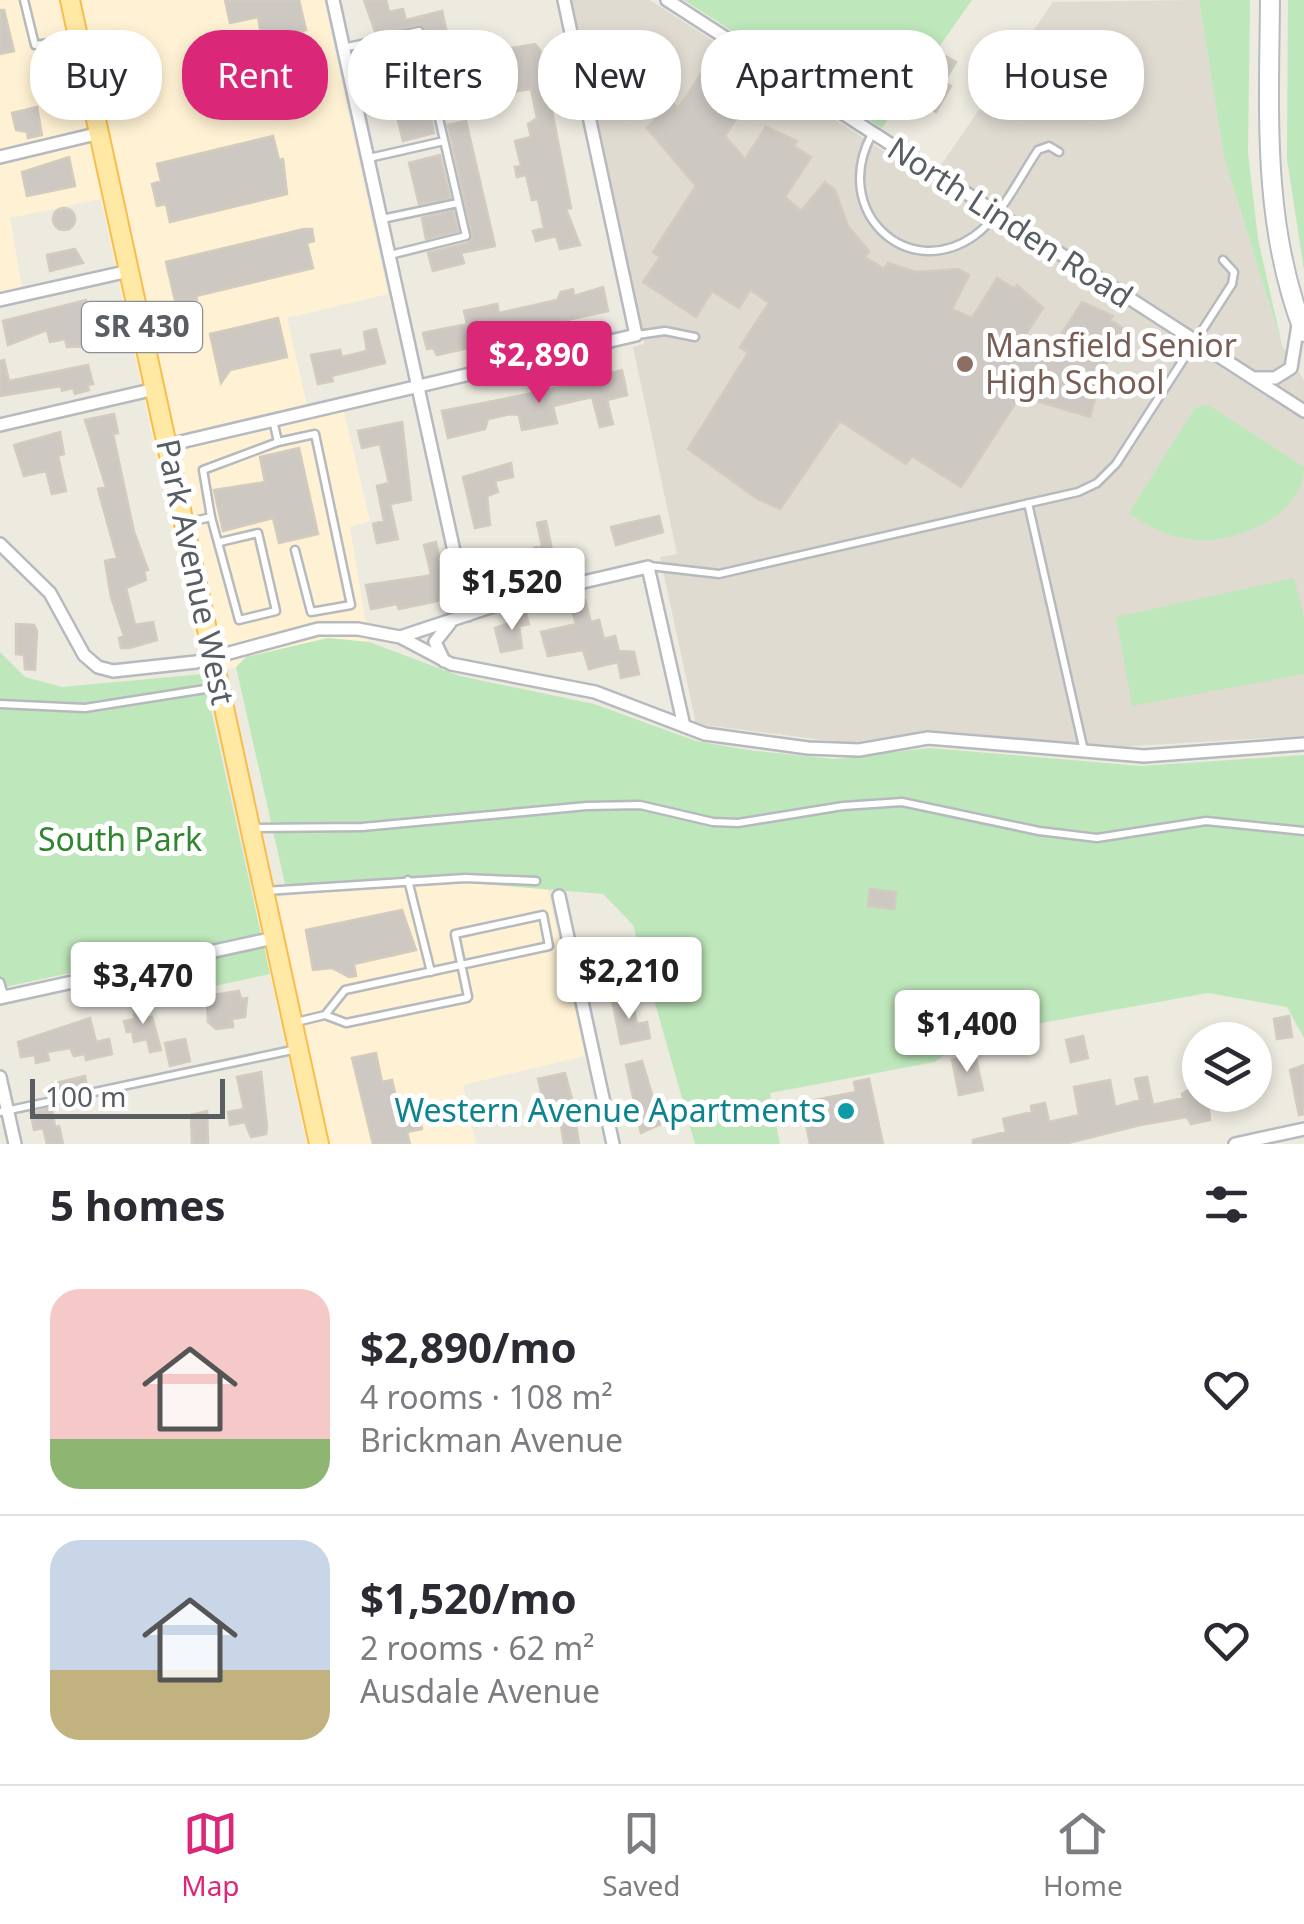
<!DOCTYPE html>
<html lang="en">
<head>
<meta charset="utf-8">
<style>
  :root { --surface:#fff; --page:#f7f7f7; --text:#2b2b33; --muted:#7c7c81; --line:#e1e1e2; --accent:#db2777 }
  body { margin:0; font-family:"Noto Sans",sans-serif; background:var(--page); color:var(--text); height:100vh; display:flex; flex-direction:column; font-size:38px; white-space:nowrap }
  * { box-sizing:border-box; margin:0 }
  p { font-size:32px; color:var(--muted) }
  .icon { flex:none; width:55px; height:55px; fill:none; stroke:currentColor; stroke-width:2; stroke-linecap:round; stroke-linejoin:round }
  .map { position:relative; height:1144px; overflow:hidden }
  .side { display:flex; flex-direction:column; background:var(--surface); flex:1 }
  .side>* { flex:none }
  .hud { position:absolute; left:30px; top:30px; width:1245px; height:90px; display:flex; gap:20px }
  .controls { position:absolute; left:1182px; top:1022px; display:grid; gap:20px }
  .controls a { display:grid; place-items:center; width:90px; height:90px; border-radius:50%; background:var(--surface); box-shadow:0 5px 15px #0003; font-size:50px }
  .scale { position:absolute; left:30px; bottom:25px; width:195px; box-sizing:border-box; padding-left:10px; border:5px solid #595e63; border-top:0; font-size:28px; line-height:35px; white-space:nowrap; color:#595e63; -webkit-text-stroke:8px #fff; paint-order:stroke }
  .price { position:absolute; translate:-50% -85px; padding:0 22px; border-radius:10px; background:#fff; color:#222; font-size:32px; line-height:65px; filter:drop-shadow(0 2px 5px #0008) }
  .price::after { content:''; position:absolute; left:50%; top:60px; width:30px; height:22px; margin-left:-15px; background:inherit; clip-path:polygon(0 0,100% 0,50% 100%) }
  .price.on { background:var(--accent); color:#fff }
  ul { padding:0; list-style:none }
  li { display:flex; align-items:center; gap:30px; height:250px; padding:0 50px }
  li+li { border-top:2px solid var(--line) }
  li span { display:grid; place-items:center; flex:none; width:280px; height:200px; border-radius:30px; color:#555 }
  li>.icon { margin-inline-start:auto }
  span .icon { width:120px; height:120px; fill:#fffc; stroke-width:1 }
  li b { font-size:42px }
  h2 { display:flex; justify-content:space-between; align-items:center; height:120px; padding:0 50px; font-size:42px }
  .pill { padding:0 35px; border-radius:40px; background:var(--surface); box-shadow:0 5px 15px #0003; font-size:35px; line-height:90px }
  .pill.on { background:var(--accent); color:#fff }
  .tabs { display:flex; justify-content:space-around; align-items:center; height:140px; border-top:2px solid var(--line); background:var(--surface); font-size:28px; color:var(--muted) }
  .tabs a { display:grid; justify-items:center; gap:5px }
  .tabs .on { color:var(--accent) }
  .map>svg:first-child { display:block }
  .commercial { fill:#fff2d4 }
  .education { fill:#e0dbd1 }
  .green { fill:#bee7bb }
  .building { fill:#cdc8c2; stroke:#d2cbbe; stroke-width:2.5 }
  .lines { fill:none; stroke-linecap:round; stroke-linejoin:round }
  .service-casing { stroke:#b6babe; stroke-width:11 }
  .minor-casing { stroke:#b6babe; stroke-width:16 }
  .secondary-casing { stroke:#b6bbc0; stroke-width:22 }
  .primary-casing { stroke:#fabc4d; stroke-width:22 }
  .service { stroke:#fff; stroke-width:6 }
  .minor { stroke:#fff; stroke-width:11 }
  .secondary { stroke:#fff; stroke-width:18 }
  .primary { stroke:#ffe9a4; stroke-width:18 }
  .education-dot { fill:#8d6e63; stroke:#fff; stroke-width:4 }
  .culture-dot { fill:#0f9aa8; stroke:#fff; stroke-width:4 }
  .labels { text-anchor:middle; stroke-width:10; stroke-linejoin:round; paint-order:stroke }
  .shield { fill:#fff; stroke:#8b8e92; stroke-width:2.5 }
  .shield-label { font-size:30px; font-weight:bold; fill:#595e63 }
  .street-label { font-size:32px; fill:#595e63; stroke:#fff }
  .education-label { font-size:32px; fill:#785e54; stroke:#fff; text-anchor:start }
  .park-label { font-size:32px; fill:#31852e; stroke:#fff }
  .culture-label { font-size:32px; fill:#0d838f; stroke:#fff; text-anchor:end }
</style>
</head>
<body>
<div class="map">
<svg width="1304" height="1144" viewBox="0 0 1304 1144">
  <rect width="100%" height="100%" fill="#edeae0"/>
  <path class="commercial" d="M0 0H324L388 294 287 318 309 414 343 408 370 521 350 527 369 642 327 638 246 657 236 667 203 674 101 199 10 218 23 294 0 300Z
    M469 883 547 887 585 1056 463 1085 476 1144H307L254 901 331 889Z"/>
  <path class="education" d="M572 0H650L930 181 1053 2 1199 0 1224 157 1282 345 1304 380V736L1116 747 929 730 848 743 696 724 660 557 677 554 633 347 644 344Z"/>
  <path class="green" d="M684 0H972L882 128Z
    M1199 0H1250L1248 152 1258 239 1282 345 1224 157Z
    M1288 0H1304V270L1287 159Z
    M1208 405 1304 467C1304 515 1238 543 1195 540 1170 538 1149 527 1129 513L1195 408Z
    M1294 578 1304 617V674L1132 706 1116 617Z
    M328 638 369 642 460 676 594 704 696 741 748 750 834 759 930 748 1141 766 1304 755V1038L1287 1007 1208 993 969 1036 935 1062 770 1093 780 1144H695L633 925 603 894 469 883 287 893 236 667 246 657Z
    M0 652 25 677 62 687 203 674 270 974 141 1002 130 960 0 988Z"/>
  <path class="building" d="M225 0H299L306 30 262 40 258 17 230 23Z
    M364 0H386L389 12 403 9 406 20 442 11 449 42 430 47 420 24 376 34Z
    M0 10H4L14 51 0 54Z
    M414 39 423 78 389 87 379 47Z
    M535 44 540 50 571 208 566 209 580 245 560 249 556 236 536 241 533 231 544 228 538 199 532 200 526 175 517 177 515 167 521 166 515 141 531 137 528 124 537 118 531 89 499 94 497 85 518 81 512 48Z
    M938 52 956 62 944 82 951 86 936 112 919 97 936 68 931 65Z
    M710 60 741 74 739 78 755 89 725 136 745 159 766 127 797 141 794 146 811 157 785 197 801 211 825 182 835 190 848 226 869 251 865 257 884 269 888 263 916 272 958 269 969 275 952 309 972 318 997 278 1015 289 1017 285 1043 308 1023 339 1052 349 1082 302 1113 316 1110 320 1127 331 1096 380 1105 383 1101 397 1096 395 1090 417 1020 396 961 487 912 456 906 464 840 421 780 509 756 498 688 449 748 353 740 347 769 303 750 290 739 308 712 291 696 317 643 282 660 257 653 252 696 186 647 128 672 101 678 109Z
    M454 64 461 95 442 100 435 69Z
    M426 92 434 133 403 141 393 100Z
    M37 107 42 135 28 138 27 132 16 130 12 113Z
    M466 121 495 246 461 253 464 263 433 271 428 253 468 243 473 237 448 125Z
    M273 136 279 160 283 159 287 194 170 222 166 204 157 206 152 184 161 181 157 164Z
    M440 155 450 198 419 204 409 163Z
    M69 157 75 186 27 196 22 172Z
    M53 219a11 11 0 1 1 22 0a11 11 0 1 1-22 0Z
    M453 211 458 231 426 239 422 218Z
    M304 229H312L314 241 307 243 313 268 196 296 197 300H175L166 262Z
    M75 249 83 263 50 271 47 255Z
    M603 287 608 311 525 329 526 335 437 355 433 348 427 349 423 333 467 324 464 311 497 304 499 313 557 300 561 292 573 289 574 296Z
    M86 300 88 312 82 313 87 336 93 334 96 346 67 347 65 339 50 342 47 330 8 345 3 321Z
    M278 318 287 357 230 370 221 383 210 334Z
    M376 329 385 363 331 376 333 381 318 384 311 355 340 350 342 357 367 351 364 332Z
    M4 360 9 381 88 365 93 384 87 385 89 390 75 394 73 388 62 391 61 386 0 396V361Z
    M622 370 627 395 607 400 613 424 600 427 592 397 553 406 557 423 522 430 519 415 511 414 488 419 485 429 448 438 442 411 544 391Z
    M114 414 118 433 113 434 134 532 148 570 144 571 146 580 126 588 135 625 153 622 157 640 129 648H121L119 638 124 636 111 597 105 561 117 558 98 489 106 487 85 420Z
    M402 422 411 500 390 504 398 539 377 543 373 524 384 521 377 486 389 483 380 444 362 448 358 431Z
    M60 432 64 454 58 456 66 491 52 494 46 471 24 476 14 445Z
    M299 448 318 534 279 543 273 518 223 531 214 490 265 482 260 457Z
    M511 463 513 477 495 481 498 492 487 496 490 525 475 528 463 477Z
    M659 516 663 532 616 545 611 527Z
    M546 521 555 565 540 568 534 548 542 546 537 523Z
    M436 542 447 599 399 609 397 604 371 609 366 585 427 576 431 574 424 545Z
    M492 556 493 560 500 558 504 574 474 578 471 565 475 559Z
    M585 600 591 622 599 620 604 639 615 636 619 651 634 652 639 674 621 678 618 662 589 669 583 650 548 656 541 632 576 624 570 604Z
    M525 610 529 624 519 626 522 648 501 652 495 628 514 621 512 614Z
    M16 624 34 625 37 631 35 670 25 669 24 655 16 654Z
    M870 889 896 892 894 909 868 906Z
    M402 910 416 950 354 964 356 976 349 977 332 968 313 970 306 930Z
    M239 991 241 999 247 998 245 1017 232 1019 233 1027 216 1029 208 1022 207 1000 214 995Z
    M631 996 637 1024 647 1022 650 1038 621 1044 612 1000Z
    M139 997 144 1017H152L161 1050 150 1052 147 1039 134 1042 132 1031 127 1032 124 1021 135 1019 132 999Z
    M1289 1016 1292 1037 1277 1039 1274 1019Z
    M90 1018 96 1042 109 1039 112 1054 86 1060 85 1054 74 1056 70 1048 47 1052 49 1060 36 1063 35 1055 21 1057 18 1042Z
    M1083 1036 1088 1058 1071 1062 1066 1040Z
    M185 1039 190 1061 170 1066 165 1043Z
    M376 1053 382 1082 392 1080 400 1113 418 1109 422 1129 407 1132 410 1144H373L352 1058Z
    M975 1055 983 1090 959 1095 952 1060Z
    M1199 1057 1200 1095H1207L1210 1120 1191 1124 1187 1117 1140 1125 1064 1144H973V1140L1006 1132 1003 1119 1032 1112 1031 1106 1045 1103 1049 1122 1079 1115 1074 1087 1110 1080 1115 1107 1140 1100 1135 1079 1147 1077 1153 1105 1183 1098 1182 1094 1190 1089 1185 1060Z
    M642 1061 661 1124 641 1133 626 1065Z
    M1304 1065V1114L1299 1115 1290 1070Z
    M261 1072 267 1127 266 1134 251 1137 245 1122 230 1125 228 1112 244 1109 237 1077Z
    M565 1073 573 1103 579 1144H564L557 1101 544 1104 538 1079Z
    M85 1076 87 1087 54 1094 52 1084Z
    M869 1079 883 1144H810L806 1124 820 1122 815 1100 856 1092 854 1082Z
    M52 1108 55 1127 59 1126 63 1144H47L43 1128 34 1130 31 1113Z
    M207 1111 208 1144H192L191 1115Z"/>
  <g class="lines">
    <g class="service-casing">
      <path id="service" d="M24 0 35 45 77 39
        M343 48 419 31 466 236 390 255
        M356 103 431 83
        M872 134C830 211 907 283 974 236 1002 216 1019 178 1038 150L1049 146 1059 152
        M369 158 444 141
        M382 219 458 203
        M637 335 665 331 695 337
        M278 442 315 434 351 605 311 612 295 550
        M1028 503 1084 751
        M211 517 239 620 276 611 258 533 220 542
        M186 523 211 517 203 470 278 442 273 420
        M650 566 719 574 1078 492 1097 483 1116 464 1232 284 1234 272 1223 260
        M0 704 85 708 218 687
        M255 828 362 827 587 806 640 805 713 822 738 823 843 806 902 802 1039 831 1097 838 1206 821 1304 831
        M408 880 431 972
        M265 891 465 878 536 881
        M0 982 4 995
        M296 1022 325 1015 346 1023 467 998 468 997 455 935V934L543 915 549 946 345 990 325 1015
        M0 1112 297 1049"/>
    </g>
    <g class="minor-casing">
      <path id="minor" d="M333 0 468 615
        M667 0 1304 411
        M0 157 100 133
        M0 300 129 271
        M1253 378H1275L1291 368 1298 325
        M0 425 155 389
        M168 445 636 335 564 0
        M0 544 50 593 84 655 98 667 113 671 196 662 318 629H358L400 637 451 664 595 692 705 734 808 748 859 750 928 738 1144 756 1304 744
        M400 637 527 595 648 567 684 726
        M444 661 435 642 450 623
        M559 896 613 1144
        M0 998 274 938
        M0 1077 15 1144
        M1235 1144 1304 1129"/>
    </g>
    <g class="secondary-casing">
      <path id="secondary" d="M1270 0C1269 113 1262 224 1304 332"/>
    </g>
    <g class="primary-casing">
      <path id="primary" d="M70 0 319 1144"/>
    </g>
    <use href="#service" class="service"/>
    <use href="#minor" class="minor"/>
    <use href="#secondary" class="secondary"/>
    <use href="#primary" class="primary"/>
  </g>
  <circle class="education-dot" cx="965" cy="364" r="10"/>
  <circle class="culture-dot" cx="846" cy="1111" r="10"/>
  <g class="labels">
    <rect class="shield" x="82" y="302" width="120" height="50" rx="8"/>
    <g class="shield-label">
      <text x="142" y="337">SR 430</text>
    </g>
    <g class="street-label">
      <text transform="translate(1010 223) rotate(33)" y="11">North Linden Road</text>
      <text transform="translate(195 572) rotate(78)" y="11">Park Avenue West</text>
    </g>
    <g class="education-label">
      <text x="985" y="357">Mansfield Senior<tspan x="985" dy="37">High School</tspan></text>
    </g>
    <g class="park-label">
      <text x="120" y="851">South Park</text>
    </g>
    <g class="culture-label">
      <text x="826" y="1122">Western Avenue Apartments</text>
    </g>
  </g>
</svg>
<div class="controls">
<a><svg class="icon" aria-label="layers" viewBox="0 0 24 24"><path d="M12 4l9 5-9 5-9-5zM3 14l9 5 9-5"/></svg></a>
</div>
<div class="scale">100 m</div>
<b class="price on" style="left:539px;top:406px">$2,890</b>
<b class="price" style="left:512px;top:633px">$1,520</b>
<b class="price" style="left:629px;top:1022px">$2,210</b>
<b class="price" style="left:143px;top:1027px">$3,470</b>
<b class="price" style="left:967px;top:1075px">$1,400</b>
<div class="hud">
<a class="pill">Buy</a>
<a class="pill on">Rent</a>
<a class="pill">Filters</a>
<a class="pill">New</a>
<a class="pill">Apartment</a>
<a class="pill">House</a>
</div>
</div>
<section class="side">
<h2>5 homes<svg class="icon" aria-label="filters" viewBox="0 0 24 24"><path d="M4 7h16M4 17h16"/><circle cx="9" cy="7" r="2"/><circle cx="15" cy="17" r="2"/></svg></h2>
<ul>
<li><span style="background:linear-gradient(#f6c9c9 75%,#8fb573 0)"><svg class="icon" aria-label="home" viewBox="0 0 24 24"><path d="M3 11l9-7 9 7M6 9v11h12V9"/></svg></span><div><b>$2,890/mo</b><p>4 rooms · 108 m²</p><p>Brickman Avenue</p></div><svg class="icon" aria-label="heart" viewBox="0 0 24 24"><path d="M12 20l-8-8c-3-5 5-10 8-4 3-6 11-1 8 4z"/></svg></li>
<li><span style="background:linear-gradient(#c9d6e8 65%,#c2b280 0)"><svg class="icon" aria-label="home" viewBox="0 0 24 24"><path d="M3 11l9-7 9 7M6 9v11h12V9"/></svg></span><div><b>$1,520/mo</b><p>2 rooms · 62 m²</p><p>Ausdale Avenue</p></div><svg class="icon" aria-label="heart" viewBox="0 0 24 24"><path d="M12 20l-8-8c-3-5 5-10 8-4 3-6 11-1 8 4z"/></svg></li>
</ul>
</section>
<nav class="tabs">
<a class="on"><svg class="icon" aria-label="map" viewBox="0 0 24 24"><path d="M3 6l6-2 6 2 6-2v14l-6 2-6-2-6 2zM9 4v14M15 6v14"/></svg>Map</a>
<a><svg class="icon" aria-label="saved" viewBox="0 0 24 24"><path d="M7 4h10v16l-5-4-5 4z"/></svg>Saved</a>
<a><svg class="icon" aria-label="home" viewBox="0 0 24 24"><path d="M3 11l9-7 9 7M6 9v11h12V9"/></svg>Home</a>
</nav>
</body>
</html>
